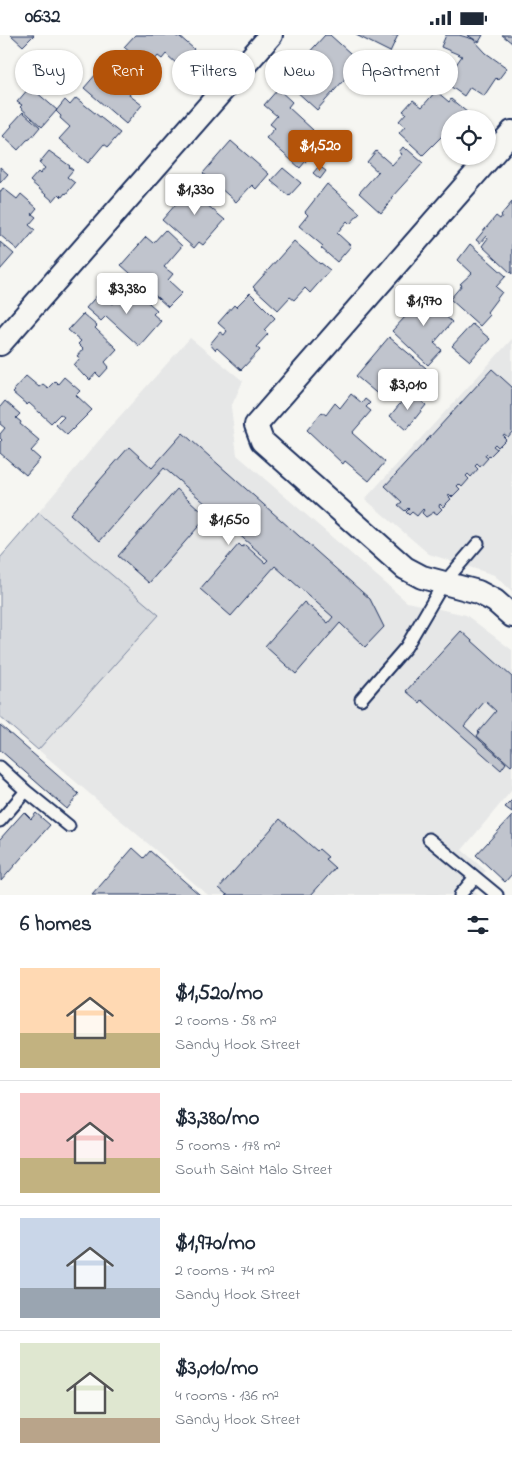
<!DOCTYPE html>
<html lang="en">
<head>
<meta charset="utf-8">
<style>
  :root { --surface:#fff; --page:#f6f6f7; --text:#1f2937; --muted:#747a83; --line:#e0e1e3; --accent:#b45309 }
  body { margin:0; font-family:"Indie Flower",sans-serif; background:var(--page); color:var(--text); height:100vh; display:flex; flex-direction:column; font-size:19px; white-space:nowrap }
  * { box-sizing:border-box; margin:0 }
  p { font-size:16px; color:var(--muted) }
  .icon { flex:none; width:28px; height:28px; fill:none; stroke:currentColor; stroke-width:2; stroke-linecap:round; stroke-linejoin:round }
  .map { position:relative; height:860px; overflow:hidden }
  .sheet { display:flex; flex-direction:column; background:var(--surface); flex:1 }
  .sheet>* { flex:none }
  .top-card { position:absolute; left:15px; top:15px; width:482px; height:45px; display:flex; gap:10px }
  .buttons { position:absolute; left:441px; top:75px; display:grid; gap:10px }
  .buttons a { display:grid; place-items:center; width:55px; height:55px; border-radius:50%; background:var(--surface); box-shadow:0 1px 4px #0004; font-size:25px }
  .price { position:absolute; translate:-50% -42px; padding:0 11px; border-radius:5px; background:#fff; color:#222; font-size:16px; line-height:32px; filter:drop-shadow(0 1px 2px #0008) }
  .price::after { content:''; position:absolute; left:50%; top:30px; width:15px; height:11px; margin-left:-8px; background:inherit; clip-path:polygon(0 0,100% 0,50% 100%) }
  .price.current { background:var(--accent); color:#fff }
  ul { padding:0; list-style:none }
  li { display:flex; align-items:center; gap:15px; height:125px; padding:0 20px }
  li+li { border-top:1px solid var(--line) }
  li span { display:grid; place-items:center; flex:none; width:140px; height:100px; border-radius:0px; color:#555 }
  li>.icon { margin-inline-start:auto }
  span .icon { width:60px; height:60px; fill:#fffc; stroke-width:1 }
  li b { font-size:21px }
  h2 { display:flex; justify-content:space-between; align-items:center; height:60px; padding:0 20px; font-size:21px }
  .chip { padding:0 18px; border-radius:22px; background:var(--surface); box-shadow:0 1px 4px #0004; font-size:18px; line-height:45px }
  .chip.current { background:var(--accent); color:#fff }
  .status { display:flex; justify-content:space-between; align-items:center; height:35px; padding:0 25px; background:var(--surface); direction:ltr }
  .status svg { height:14px; fill:currentColor }
  .map>svg:first-child { display:block }
  .built { fill:#e6e7e7 }
  .pitch { fill:#d6d9dd; stroke:#78849e }
  .building { fill:#c0c4cd; stroke:#1b2f5e }
  .lines { fill:none; stroke-linecap:round; stroke-linejoin:round }
  .service-casing { stroke:#1b2f5e; stroke-width:15 }
  .minor-casing { stroke:#1b2f5e; stroke-width:26 }
  .service { stroke:#f6f6f2; stroke-width:11 }
  .minor { stroke:#f6f6f2; stroke-width:22 }
</style>
</head>
<body>
<div class="status"><b>06:32</b><svg viewBox="0 0 49 12"><path d="M0 12V9h3v3zM5 12V6h3v6zM10 12V3h3v9zM15 12V0h3v12zM26 1h20v11H26zM47 4h2v5h-2z"/></svg></div>
<div class="map">
<svg width="512" height="860" viewBox="0 0 512 860">
  <rect width="100%" height="100%" fill="#f6f6f2"/>
  <filter id="ink" filterUnits="userSpaceOnUse"><feTurbulence type="fractalNoise" baseFrequency=".02" numOctaves="2"/><feDisplacementMap in="SourceGraphic" scale="10" xChannelSelector="R" yChannelSelector="G"/><feConvolveMatrix kernelMatrix="1 2 1 2 8 2 1 2 1" color-interpolation-filters="sRGB"/></filter>
  <g filter="url(#ink)">
    <path class="built" d="M190 303 243 346 231 372 237 420 407 567 466 580 512 615V755L462 815 486 836 468 851 478 860H208L0 682V523L112 390Z
      M512 304V556L494 540 429 519 365 464Z"/>
    <path class="pitch" d="M39 478 159 580 38 715 0 682V523Z"/>
    <path class="building" d="M11 0H34L23 11Z
      M135 0H175L177 2 179 1 194 14 185 26 184 25 179 31 166 19 162 24 158 21 148 33 124 12Z
      M325 0H330L360 27 317 75 284 45 301 27 303 29 309 23 306 21Z
      M356 0H398L390 17Z
      M446 0H459L473 4 486 18 507 33 498 45 496 43 484 61 470 52 464 61 447 49 451 44 448 41 462 21 441 12Z
      M467 0H483L479 7Z
      M502 0H512V8Z
      M119 25 141 44 129 60 142 70 126 89 84 53 97 38 104 43Z
      M29 53 34 57 35 56 57 75 42 92 20 72 22 70 17 67Z
      M278 54 292 67 288 72 313 95 306 103 317 113 300 133 266 103 275 93 270 89 277 81 264 70Z
      M436 56 449 67 451 64 468 78 463 84H450V92L446 96 450 100 446 105 442 101 423 120 399 98 405 91 399 86 406 78 403 76 413 65 422 72Z
      M76 63 120 98 108 112 104 109 88 128 59 104 70 92 60 83 61 81 56 76 65 65 70 70Z
      M23 77 40 92 30 104 27 105 18 115 3 101 12 91 11 90Z
      M231 106 269 139 256 154 252 150 236 167 203 138Z
      M403 112 406 115 407 114 423 128 391 163 393 164 381 178 359 158 378 137 367 127 376 116 392 130 402 119 399 117Z
      M49 116 70 131 69 132 73 135 67 142 75 148 66 159 65 158 62 162 59 159 53 166 30 146 38 137 40 139 45 133 39 128Z
      M319 131 326 136 320 144 313 138Z
      M0 132 8 139 0 148Z
      M283 133 301 148 289 161 271 146Z
      M198 144 215 159 206 169 225 185 203 210 199 207 194 213 162 185Z
      M327 149 360 178 350 189 347 186 337 198 351 211 337 227 321 213 323 211 299 191 308 180 305 177Z
      M3 153 17 164 21 159 37 173 32 179 36 182 29 190 35 195 18 215 0 200V157Z
      M512 167V239L482 211 488 203 486 201 480 208 476 205 496 181 500 184 502 181 501 180Z
      M165 195 182 211 164 232 173 239 168 245 182 258 168 272 121 230 146 202 153 208Z
      M294 206 320 229 321 228 330 235 310 258 305 253 294 265 290 262 278 275 253 252Z
      M0 207 14 219 0 235Z
      M470 209 506 241 496 252 502 257 487 277 490 280 480 291 450 264 462 250 460 249 472 238 458 225Z
      M431 254 448 269 441 277 452 287 434 308 442 315 428 330 392 296Z
      M134 255 157 275 153 279 161 286 139 311 106 281 101 286 86 273 100 257 113 269 120 260 125 265Z
      M250 258 275 283 264 295 268 299 256 312 260 315 241 335 217 313 215 315 210 309 220 297 224 300 227 296 218 288 234 270 236 272Z
      M83 279 97 291 95 293 117 314 105 327 109 332 100 342 96 338 90 345 85 340 84 341 74 330 80 323 77 321 83 314 78 309 81 306 68 295Z
      M472 289 490 304 470 326 452 311Z
      M389 302 426 333 411 349 400 340 399 341 405 346 392 361 386 356 381 362 356 341Z
      M492 334 512 352V397L508 402 504 399 503 401 506 404 498 412 495 409 493 411 497 414 489 422 486 419 485 421 488 423 480 432 477 429 475 431 478 434 471 442 468 439 466 441 469 444 462 452 459 449 457 451 460 454 452 462 449 459 448 461 451 464 443 472 440 469 439 471 442 474 437 479 434 477 426 482 422 478 424 475 423 474 417 481 412 477 409 480 406 477 409 474 408 473 405 476 398 470 402 467 385 451Z
      M26 341 39 352 43 349 48 353 55 346 58 349 64 342 80 356 76 360 92 375 67 400 56 390 64 382 60 379 51 388 29 368 27 370 13 358 15 356 13 355Z
      M412 358 426 370 406 395 390 381 403 365 405 366Z
      M351 359 362 368 365 364 370 368 366 372 371 376 352 398 385 427 369 446 345 426 343 429 307 395 322 377 326 380 335 368 340 373Z
      M5 366 20 379 16 383 21 387 20 389 40 406 31 416 40 424 26 440 0 418V407L2 405 0 403V399L5 393 0 389V372Z
      M183 398 370 564 384 592 365 612 340 588 296 639 265 611 304 567 328 588 333 582 275 531 231 581 200 554 239 509 242 512 245 510 265 528 268 525 212 476 149 548 118 521 177 454 200 475 206 469 164 433 100 506 70 479 129 412 152 433Z
      M461 596 512 642V730L511 731 477 701 479 698 478 697 496 676 485 666 464 691 506 728 501 735 422 665 420 668 406 656Z
      M0 690 79 759 67 774 0 715Z
      M512 765V777L505 772Z
      M24 777 31 784 36 778 50 790 1 846 0 804Z
      M512 781V839L505 847 476 820Z
      M280 784 317 816 319 814 328 822 325 824 335 833 311 860H227L219 853Z
      M133 813 144 823 150 816 200 860H92Z"/>
    <g class="lines">
      <g class="service-casing">
        <path id="service" d="M361 664 406 612 443 549 478 508
          M0 732 26 756 0 786
          M26 756 69 791
          M429 804 497 860
          M460 860 475 842"/>
      </g>
      <g class="minor-casing">
        <path id="minor" d="M512 97 256 390 262 406 405 533 422 542 478 557 495 566 512 581
          M0 309 271 0"/>
      </g>
      <use href="#service" class="service"/>
      <use href="#minor" class="minor"/>
    </g>
  </g>
</svg>
<div class="buttons">
<a><svg class="icon" aria-label="locate" viewBox="0 0 24 24"><circle cx="12" cy="12" r="6"/><path d="M12 2v4M12 18v4M2 12h4M18 12h4"/></svg></a>
</div>
<b class="price current" style="left:320px;top:137px">$1,520</b>
<b class="price" style="left:195px;top:181px">$1,330</b>
<b class="price" style="left:127px;top:280px">$3,380</b>
<b class="price" style="left:424px;top:292px">$1,970</b>
<b class="price" style="left:408px;top:376px">$3,010</b>
<b class="price" style="left:229px;top:511px">$1,650</b>
<div class="top-card">
<a class="chip">Buy</a>
<a class="chip current">Rent</a>
<a class="chip">Filters</a>
<a class="chip">New</a>
<a class="chip">Apartment</a>
</div>
</div>
<section class="sheet">
<h2>6 homes<svg class="icon" aria-label="filters" viewBox="0 0 24 24"><path d="M4 7h16M4 17h16"/><circle cx="9" cy="7" r="2"/><circle cx="15" cy="17" r="2"/></svg></h2>
<ul>
<li><span style="background:linear-gradient(#ffd9b3 65%,#c2b280 0)"><svg class="icon" aria-label="home" viewBox="0 0 24 24"><path d="M3 11l9-7 9 7M6 9v11h12V9"/></svg></span><div><b>$1,520/mo</b><p>2 rooms · 58 m²</p><p>Sandy Hook Street</p></div></li>
<li><span style="background:linear-gradient(#f6c9c9 65%,#c2b280 0)"><svg class="icon" aria-label="home" viewBox="0 0 24 24"><path d="M3 11l9-7 9 7M6 9v11h12V9"/></svg></span><div><b>$3,380/mo</b><p>5 rooms · 178 m²</p><p>South Saint Malo Street</p></div></li>
<li><span style="background:linear-gradient(#c9d6e8 70%,#9aa5b1 0)"><svg class="icon" aria-label="home" viewBox="0 0 24 24"><path d="M3 11l9-7 9 7M6 9v11h12V9"/></svg></span><div><b>$1,970/mo</b><p>2 rooms · 74 m²</p><p>Sandy Hook Street</p></div></li>
<li><span style="background:linear-gradient(#dfe7d0 75%,#b9a48a 0)"><svg class="icon" aria-label="home" viewBox="0 0 24 24"><path d="M3 11l9-7 9 7M6 9v11h12V9"/></svg></span><div><b>$3,010/mo</b><p>4 rooms · 136 m²</p><p>Sandy Hook Street</p></div></li>
</ul>
</section>
</body>
</html>
